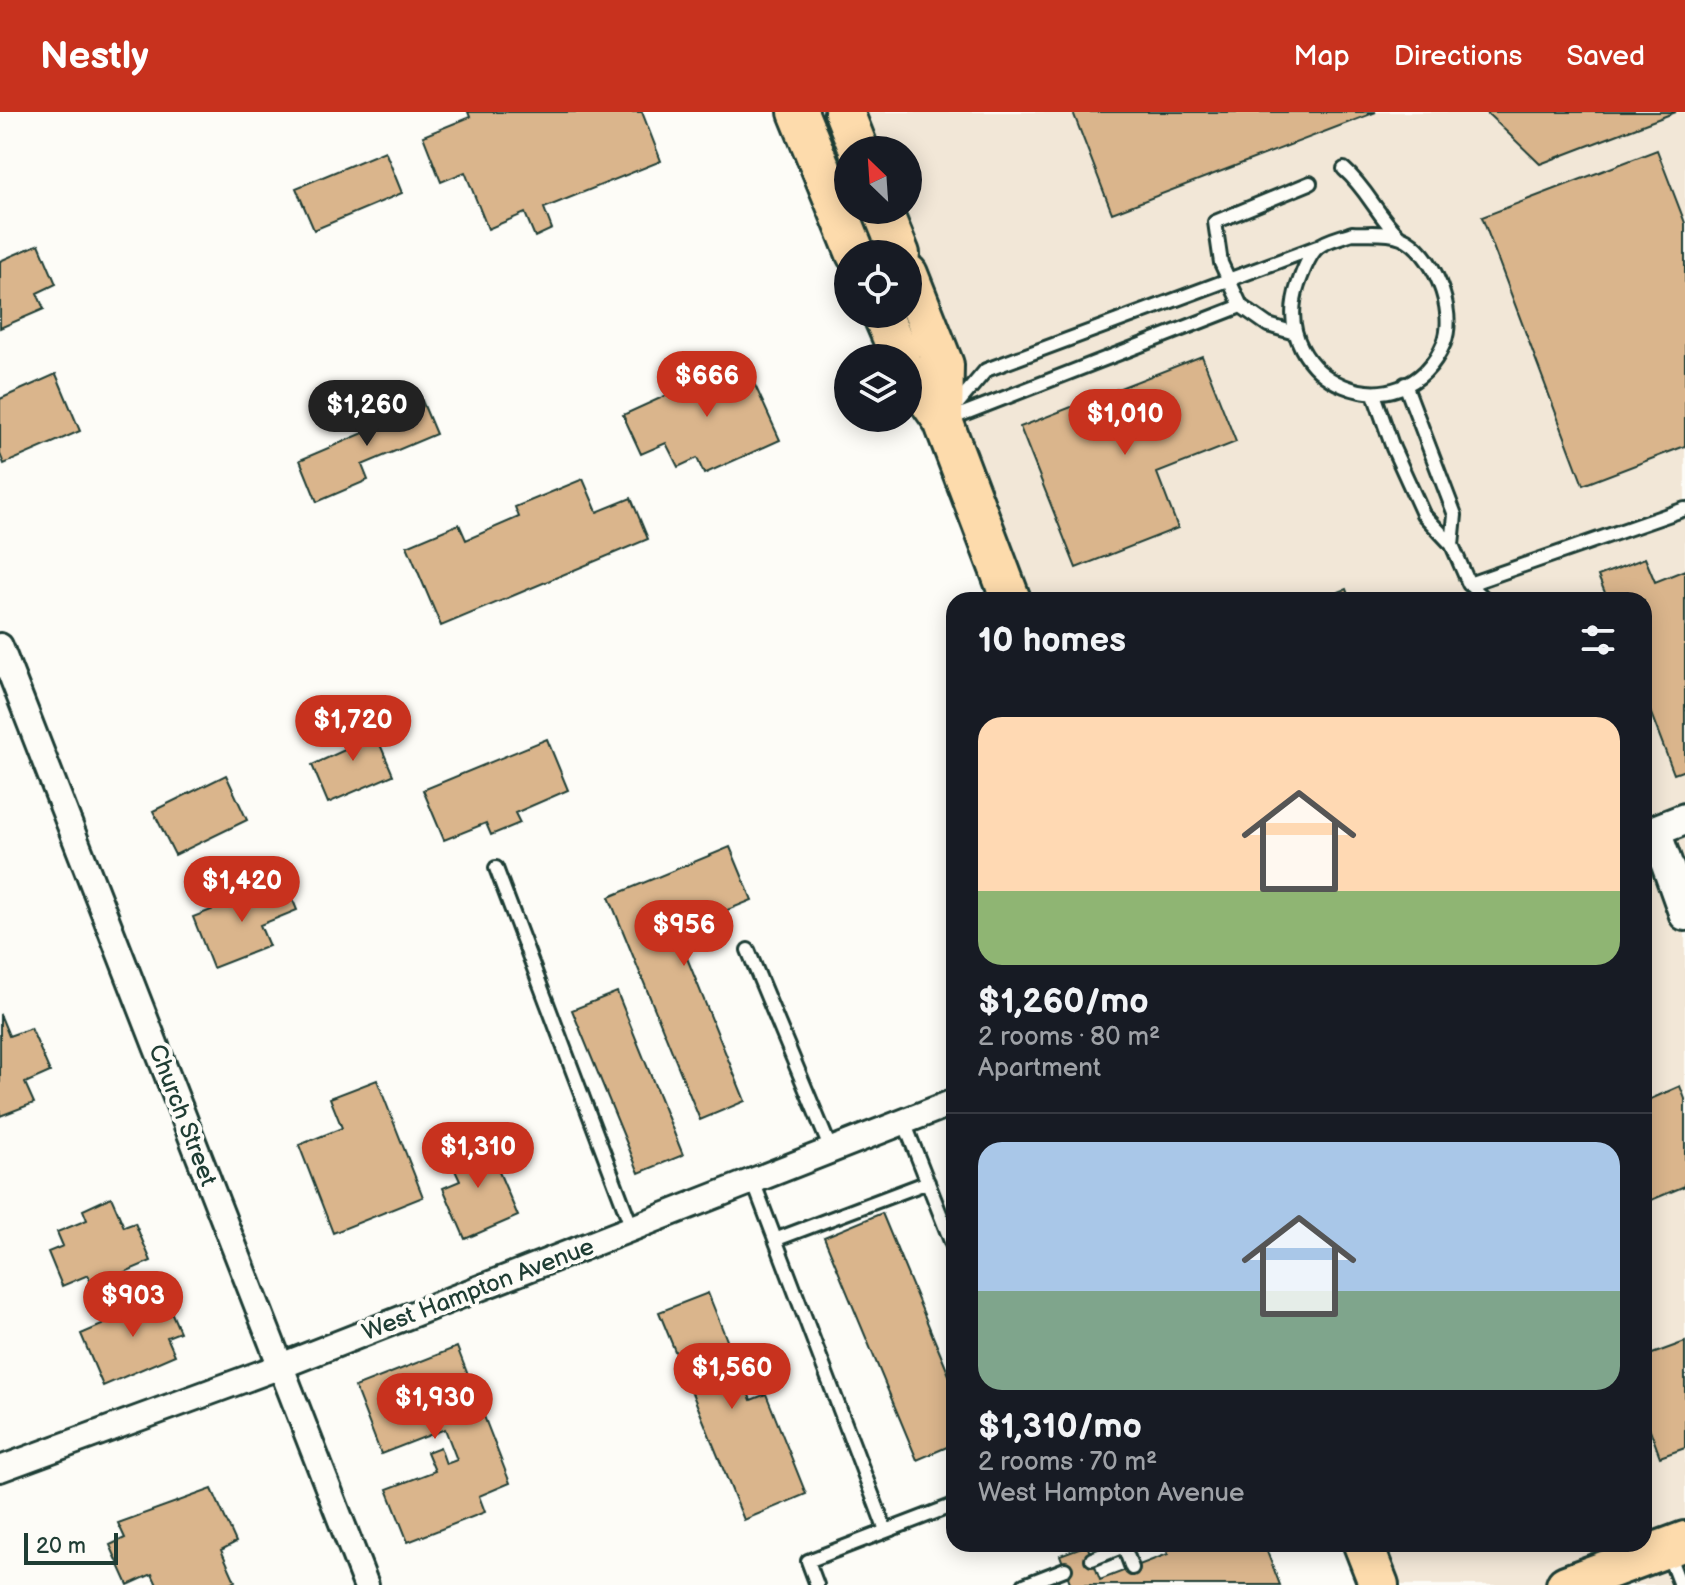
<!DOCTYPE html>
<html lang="en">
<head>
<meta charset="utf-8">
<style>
  :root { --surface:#171b24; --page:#242831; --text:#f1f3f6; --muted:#9ea1a6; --line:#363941; --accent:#c8321e }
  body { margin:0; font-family:"Balsamiq Sans",sans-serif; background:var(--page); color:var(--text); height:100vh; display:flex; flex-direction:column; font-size:30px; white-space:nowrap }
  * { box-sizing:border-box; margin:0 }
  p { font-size:26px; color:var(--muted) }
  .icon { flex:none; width:44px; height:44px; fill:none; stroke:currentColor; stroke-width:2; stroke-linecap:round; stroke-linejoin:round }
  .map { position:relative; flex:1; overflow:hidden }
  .panel { position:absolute; left:946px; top:480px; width:706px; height:960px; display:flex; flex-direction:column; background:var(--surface); border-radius:24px; box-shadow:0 4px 20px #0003 }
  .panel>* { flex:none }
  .needle { width:52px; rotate:335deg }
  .buttons { position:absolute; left:834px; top:24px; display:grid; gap:16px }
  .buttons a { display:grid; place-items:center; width:88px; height:88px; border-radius:50%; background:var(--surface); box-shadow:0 4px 20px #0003; font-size:40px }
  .scale { position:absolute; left:24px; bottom:20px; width:94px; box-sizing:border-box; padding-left:8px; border:4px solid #1f3d34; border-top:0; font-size:22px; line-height:28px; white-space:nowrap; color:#1f3d34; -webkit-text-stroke:6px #fdfcf7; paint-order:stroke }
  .price { position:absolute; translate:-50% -68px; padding:0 18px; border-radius:28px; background:var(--accent); color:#fff; font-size:26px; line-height:52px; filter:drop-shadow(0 2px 4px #0008) }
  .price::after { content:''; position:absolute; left:50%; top:48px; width:24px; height:18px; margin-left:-12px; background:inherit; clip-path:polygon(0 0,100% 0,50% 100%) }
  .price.current { background:#222; color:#fff }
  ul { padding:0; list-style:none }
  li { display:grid; align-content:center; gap:16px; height:424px; padding:0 32px }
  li+li { border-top:2px solid var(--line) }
  li span { display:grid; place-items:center; height:248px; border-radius:24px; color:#555 }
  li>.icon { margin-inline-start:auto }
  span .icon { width:144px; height:144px; fill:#fffc; stroke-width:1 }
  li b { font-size:34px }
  h2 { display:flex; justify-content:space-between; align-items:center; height:96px; padding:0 32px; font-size:34px }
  header { display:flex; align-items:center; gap:48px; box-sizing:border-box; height:112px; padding:0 40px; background:var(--accent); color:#fff }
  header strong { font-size:38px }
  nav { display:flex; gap:44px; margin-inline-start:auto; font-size:28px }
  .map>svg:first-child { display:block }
  .built { fill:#f2e7d7 }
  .building { fill:#dab58c; stroke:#1f3d34; stroke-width:2 }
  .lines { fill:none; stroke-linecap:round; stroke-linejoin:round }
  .service-casing { stroke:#1f3d34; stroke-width:18 }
  .minor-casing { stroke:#1f3d34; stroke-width:30 }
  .tertiary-casing { stroke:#1f3d34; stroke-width:36 }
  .primary-casing { stroke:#1f3d34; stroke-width:44 }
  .service { stroke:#fdfcf7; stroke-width:12 }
  .minor { stroke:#fdfcf7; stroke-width:24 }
  .tertiary { stroke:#fdfcf7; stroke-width:30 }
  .primary { stroke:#fddbac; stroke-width:38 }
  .labels { text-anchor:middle; stroke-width:8; stroke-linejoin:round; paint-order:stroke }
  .street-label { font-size:24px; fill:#1f3d34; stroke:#fdfcf7 }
</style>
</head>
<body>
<header>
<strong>Nestly</strong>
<nav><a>Map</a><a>Directions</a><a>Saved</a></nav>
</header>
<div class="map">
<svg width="1685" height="1473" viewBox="0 0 1685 1473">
  <rect width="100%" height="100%" fill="#fdfcf7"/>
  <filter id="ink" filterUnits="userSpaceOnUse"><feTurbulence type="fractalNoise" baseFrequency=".0125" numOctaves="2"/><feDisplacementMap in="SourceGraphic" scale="16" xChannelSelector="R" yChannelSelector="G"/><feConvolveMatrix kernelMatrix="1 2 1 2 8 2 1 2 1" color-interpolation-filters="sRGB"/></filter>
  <g filter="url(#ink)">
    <path class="built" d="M820 0H1685V1473H1379L1363 1432H1644V488H1005L896 202H908V142H874L857 98H908V38H848V75Z"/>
    <path class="building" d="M468 0H642L661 49 544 96 552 117 535 125 525 101 488 117 465 60 441 70 423 24 470 5Z
      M1073 0H1376L1112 101Z
      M1486 0H1676L1540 52Z
      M1657 38 1685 111V334L1583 373 1482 105Z
      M385 39 402 81 314 118 296 76Z
      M39 132 56 172 37 181 44 197 0 216V149Z
      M1202 244 1236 330 1157 361 1178 416 1076 456 1020 315Z
      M719 246 725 258 744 249 780 328 704 362 697 346 678 355 666 331 641 342 623 303 698 269 692 257Z
      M56 262 80 319 4 352 0 342V287Z
      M420 284 436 322 362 353 368 368 317 390 300 348 366 320 362 309Z
      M583 367 597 400 631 386 648 427 441 514 407 434 459 412 466 428 519 405 515 395Z
      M1645 446 1655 470 1685 458V658L1674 662 1644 583V488H1608L1598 464Z
      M1346 477 1350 488H1319Z
      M368 604 393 663 328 691 312 653 347 637 339 617Z
      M547 627 568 678 515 701 520 711 491 723 486 711 444 728 423 678Z
      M226 663 247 708 175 743 153 699Z
      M730 735 752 788 676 819 745 989 700 1008 609 785Z
      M285 769 297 798 260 813 269 834 213 856 193 805Z
      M617 880 683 1043 639 1061 572 898Z
      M0 902 9 924 31 916 50 960 25 971 34 991 0 1004Z
      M377 968 423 1085 333 1121 299 1033 342 1016 330 986Z
      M1680 974 1685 987V1074L1644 1091V990Z
      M484 1025 518 1104 465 1127 443 1076 460 1069 447 1041Z
      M111 1085 124 1115 135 1111 151 1149 92 1174 88 1163 62 1174 48 1140 63 1134 57 1120 87 1108 83 1098Z
      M882 1101 954 1275V1332L917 1348 824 1125Z
      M159 1172 180 1220 167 1225 175 1243 103 1274 81 1222 141 1196 136 1183Z
      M708 1181 751 1288 766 1282 806 1382 744 1408 659 1200Z
      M1685 1230V1336L1660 1345 1644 1301V1245Z
      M457 1235 510 1371 479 1384 485 1400 408 1430 387 1377 435 1359 427 1340 440 1335 446 1352 457 1348 445 1317 381 1342 355 1275Z
      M212 1377 236 1430 221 1438 235 1469 228 1473H157L152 1462 128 1473 110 1433 125 1426 118 1411Z
      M1164 1432H1264L1280 1473H1071L1060 1443 1087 1433 1100 1468 1168 1442Z"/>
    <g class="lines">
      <g class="service-casing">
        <path id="service" d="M1344 57C1368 78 1376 102 1399 124
          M1352 121C1366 122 1388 119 1401 125 1433 138 1457 199 1444 231 1403 327 1266 269 1298 173 1302 162 1309 142 1318 135 1326 128 1342 125 1352 121Z
          M1241 194 1221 151 1215 110 1310 71
          M1405 272 1455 403 1452 433
          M1374 282 1393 336 1423 402 1452 433 1469 472 1486 488
          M953 297 986 258 1317 135
          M950 307 1241 194 1268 213 1295 221
          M1469 472 1685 397
          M496 756 632 1116
          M748 838 831 1038
          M904 1010 954 1137
          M753 1069 886 1419
          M777 1127 928 1070
          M1123 1432 1132 1456
          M1667 1439 1680 1473
          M1092 1447 1124 1434
          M817 1473 808 1449 954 1393
          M1024 1473 1065 1457"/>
      </g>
      <g class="minor-casing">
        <path id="minor" d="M0 534 366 1473
          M0 1357 281 1254 954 990"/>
      </g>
      <g class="tertiary-casing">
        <path id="tertiary" d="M1655 719 1685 803
          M1644 723 1685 707"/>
      </g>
      <g class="primary-casing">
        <path id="primary" d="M798 0 856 142
          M844 0 859 38
          M882 98 900 142
          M908 162 944 253 943 309
          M882 202 901 246
          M908 259 943 309 1011 488
          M1363 1432 1379 1473
          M1566 1473 1685 1429"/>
      </g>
      <use href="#service" class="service"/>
      <use href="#minor" class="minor"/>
      <use href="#tertiary" class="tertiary"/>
      <use href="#primary" class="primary"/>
    </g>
  </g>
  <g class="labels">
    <g class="street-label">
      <text transform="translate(183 1003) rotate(69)" y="8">Church Street</text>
      <text transform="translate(478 1177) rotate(-21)" y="8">West Hampton Avenue</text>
    </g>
  </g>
</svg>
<div class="buttons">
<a><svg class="needle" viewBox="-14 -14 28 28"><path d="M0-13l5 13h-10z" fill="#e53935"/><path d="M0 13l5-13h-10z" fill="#9ea1a6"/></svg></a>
<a><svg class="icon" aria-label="locate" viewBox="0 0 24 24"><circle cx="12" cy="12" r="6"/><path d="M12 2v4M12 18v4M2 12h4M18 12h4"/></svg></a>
<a><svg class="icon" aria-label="layers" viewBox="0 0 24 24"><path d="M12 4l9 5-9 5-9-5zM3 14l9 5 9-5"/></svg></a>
</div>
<div class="scale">20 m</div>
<b class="price" style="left:707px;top:307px">$666</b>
<b class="price current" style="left:367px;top:336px">$1,260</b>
<b class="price" style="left:1125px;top:345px">$1,010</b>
<b class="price" style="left:353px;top:651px">$1,720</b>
<b class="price" style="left:242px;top:812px">$1,420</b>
<b class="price" style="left:684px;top:856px">$956</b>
<b class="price" style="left:478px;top:1078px">$1,310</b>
<b class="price" style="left:133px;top:1227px">$903</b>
<b class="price" style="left:732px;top:1299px">$1,560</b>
<b class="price" style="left:435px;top:1329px">$1,930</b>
<section class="panel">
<h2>10 homes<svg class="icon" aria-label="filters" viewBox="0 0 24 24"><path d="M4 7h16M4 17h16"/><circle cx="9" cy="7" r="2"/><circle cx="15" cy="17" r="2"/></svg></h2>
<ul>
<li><span style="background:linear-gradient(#ffd9b3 70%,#8fb573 0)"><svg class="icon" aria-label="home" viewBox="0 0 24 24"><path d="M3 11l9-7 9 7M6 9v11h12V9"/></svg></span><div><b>$1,260/mo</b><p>2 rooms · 80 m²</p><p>Apartment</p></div></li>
<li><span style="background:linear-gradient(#a9c7e8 60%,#7fa58c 0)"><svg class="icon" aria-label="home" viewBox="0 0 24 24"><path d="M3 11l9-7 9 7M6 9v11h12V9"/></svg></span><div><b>$1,310/mo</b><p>2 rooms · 70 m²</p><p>West Hampton Avenue</p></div></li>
</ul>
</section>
</div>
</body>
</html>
